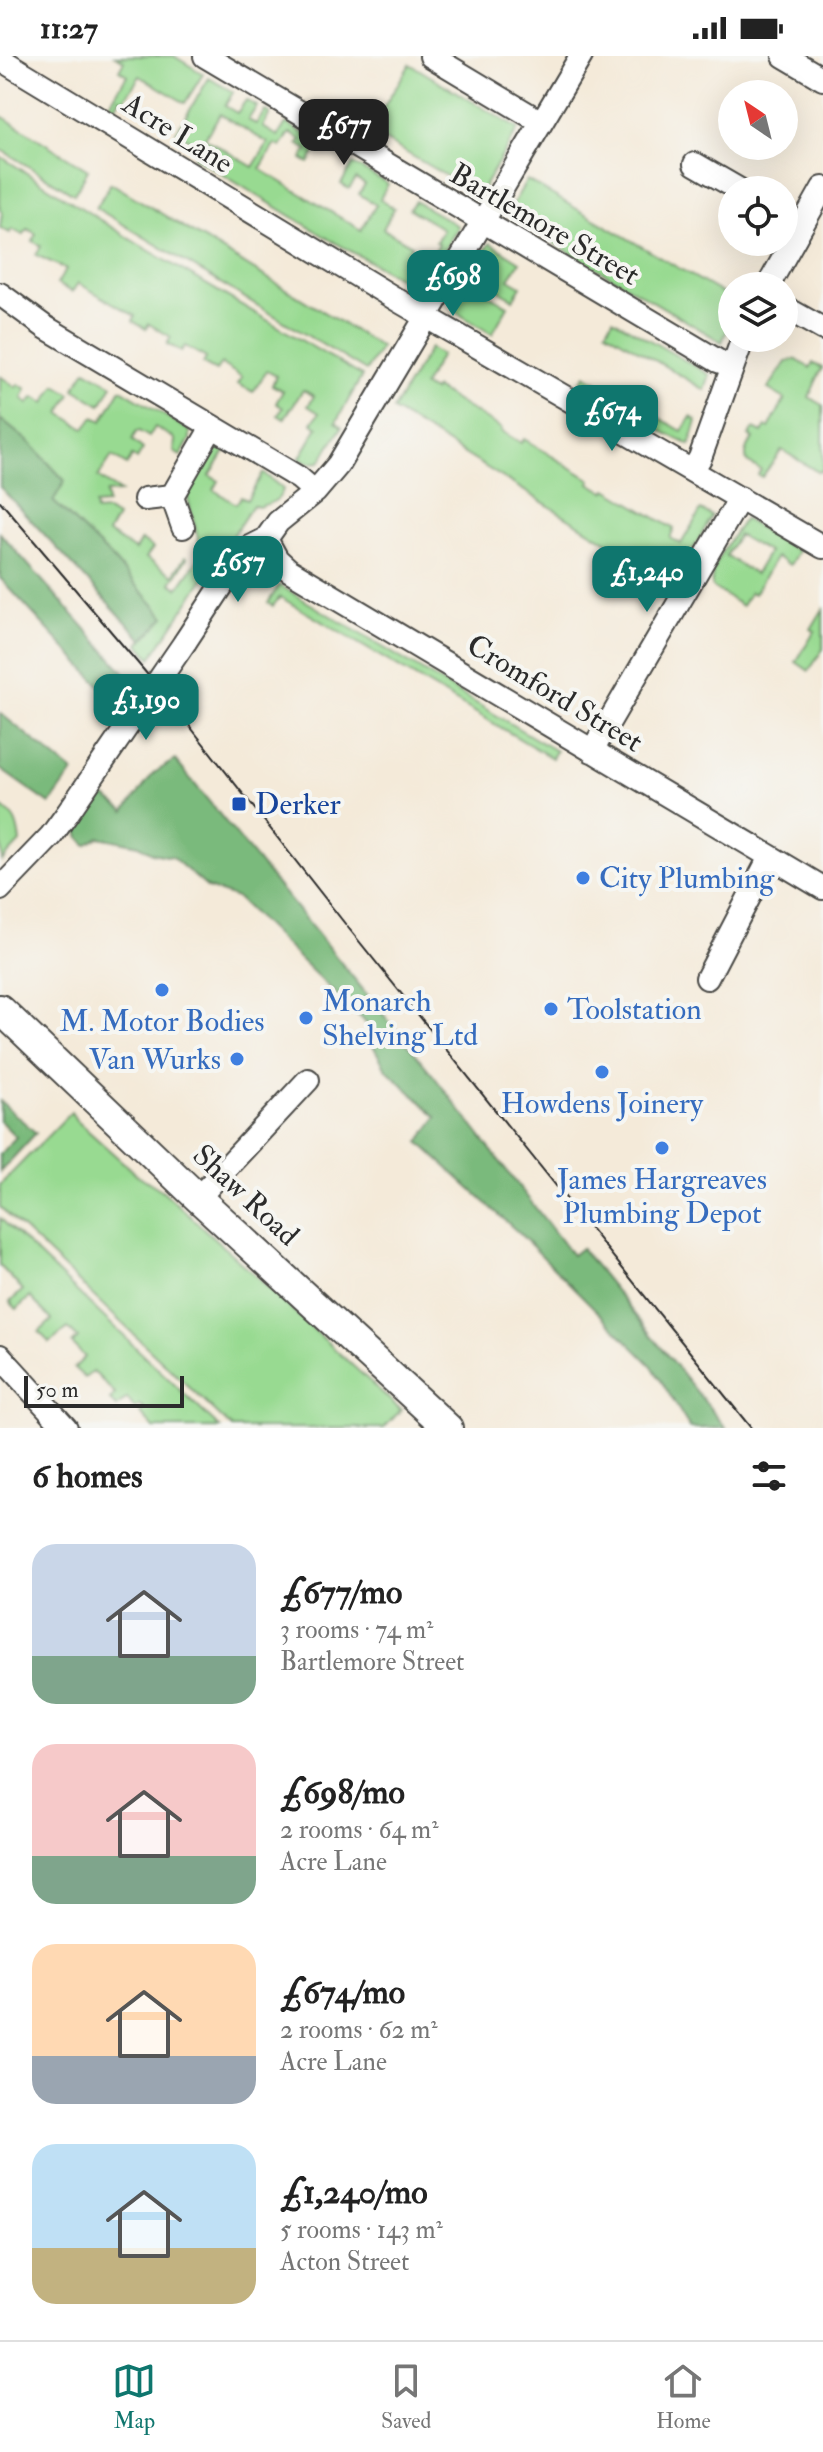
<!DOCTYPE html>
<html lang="en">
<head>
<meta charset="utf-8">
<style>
  :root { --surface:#fff; --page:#f6f6f6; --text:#222; --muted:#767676; --line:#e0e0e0; --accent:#0f766e }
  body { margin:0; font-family:"IM FELL Double Pica",serif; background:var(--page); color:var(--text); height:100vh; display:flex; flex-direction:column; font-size:30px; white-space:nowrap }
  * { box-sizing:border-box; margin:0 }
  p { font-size:26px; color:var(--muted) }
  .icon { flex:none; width:44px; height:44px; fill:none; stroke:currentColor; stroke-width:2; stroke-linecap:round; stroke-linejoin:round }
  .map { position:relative; height:1372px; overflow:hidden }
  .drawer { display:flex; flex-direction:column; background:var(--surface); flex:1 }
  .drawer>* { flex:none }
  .needle { width:52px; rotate:325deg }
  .buttons { position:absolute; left:718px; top:24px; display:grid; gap:16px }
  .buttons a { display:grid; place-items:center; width:80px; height:80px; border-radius:50%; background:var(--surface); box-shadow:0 8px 32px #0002; font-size:40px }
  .scale { position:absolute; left:24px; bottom:20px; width:160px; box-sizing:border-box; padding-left:8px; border:4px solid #2b2b2b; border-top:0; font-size:22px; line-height:28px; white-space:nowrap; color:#2b2b2b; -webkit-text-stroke:6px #f6f6f2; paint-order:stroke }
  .price { position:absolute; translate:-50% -68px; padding:0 18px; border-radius:16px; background:var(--accent); color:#fff; font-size:26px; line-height:52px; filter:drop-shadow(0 2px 4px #0008) }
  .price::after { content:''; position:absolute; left:50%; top:48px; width:24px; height:18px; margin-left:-12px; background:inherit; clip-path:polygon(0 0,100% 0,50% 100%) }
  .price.current { background:#222; color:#fff }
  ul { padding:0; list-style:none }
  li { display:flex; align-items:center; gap:24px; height:200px; padding:0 32px }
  li span { display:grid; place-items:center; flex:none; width:224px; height:160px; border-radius:24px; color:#555 }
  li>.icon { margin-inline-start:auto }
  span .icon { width:96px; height:96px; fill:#fffc; stroke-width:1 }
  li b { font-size:34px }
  h2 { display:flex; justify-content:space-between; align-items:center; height:96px; padding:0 32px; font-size:34px }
  .status { display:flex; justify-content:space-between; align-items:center; height:56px; padding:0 40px; background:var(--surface); direction:ltr }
  .status svg { height:22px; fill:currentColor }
  .dock { display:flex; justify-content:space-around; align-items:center; height:112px; border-top:2px solid var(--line); background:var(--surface); font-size:22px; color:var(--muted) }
  .dock a { display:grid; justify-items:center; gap:4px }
  .dock .current { color:var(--accent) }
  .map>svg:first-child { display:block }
  .green { fill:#98da91; stroke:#62825e; stroke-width:2; fill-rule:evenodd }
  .forest { fill:#7aba7b; stroke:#527253; stroke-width:2 }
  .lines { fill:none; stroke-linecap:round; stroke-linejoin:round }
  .minor-casing { stroke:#494845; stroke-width:26 }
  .major-casing { stroke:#494845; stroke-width:32 }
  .minor { stroke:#fff; stroke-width:22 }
  .major { stroke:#fff; stroke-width:28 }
  .tram { stroke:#2b2b2b; stroke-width:2 }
  .minor-bridge-casing { stroke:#494845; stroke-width:26; stroke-linecap:butt }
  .minor-bridge { stroke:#fff; stroke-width:22 }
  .transit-dot { fill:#1a4fb4; stroke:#f6f6f2; stroke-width:3 }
  .shop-dot { fill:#3f7fe0; stroke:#f6f6f2; stroke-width:3 }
  .labels { text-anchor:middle; stroke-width:8; stroke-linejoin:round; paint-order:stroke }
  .street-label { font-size:30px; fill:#2b2b2b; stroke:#f6f6f2 }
  .transit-label { font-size:30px; fill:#164399; stroke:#f6f6f2; text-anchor:start }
  .shop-label { font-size:30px; fill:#366cbe; stroke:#f6f6f2; text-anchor:start }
</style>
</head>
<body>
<div class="status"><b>11:27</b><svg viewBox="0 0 49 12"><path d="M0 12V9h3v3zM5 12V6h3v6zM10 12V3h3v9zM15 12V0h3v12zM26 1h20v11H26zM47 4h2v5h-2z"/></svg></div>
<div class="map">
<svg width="823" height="1372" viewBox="0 0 823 1372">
  <rect width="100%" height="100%" fill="#f6f6f2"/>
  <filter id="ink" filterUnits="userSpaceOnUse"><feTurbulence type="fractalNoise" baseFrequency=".0125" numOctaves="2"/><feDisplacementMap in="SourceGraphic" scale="16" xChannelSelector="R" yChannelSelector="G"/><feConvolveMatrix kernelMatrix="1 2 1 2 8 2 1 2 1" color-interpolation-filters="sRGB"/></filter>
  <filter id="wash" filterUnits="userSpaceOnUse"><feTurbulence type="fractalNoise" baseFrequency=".006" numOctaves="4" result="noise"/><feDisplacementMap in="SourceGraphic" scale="32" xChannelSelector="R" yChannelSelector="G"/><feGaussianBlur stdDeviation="1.8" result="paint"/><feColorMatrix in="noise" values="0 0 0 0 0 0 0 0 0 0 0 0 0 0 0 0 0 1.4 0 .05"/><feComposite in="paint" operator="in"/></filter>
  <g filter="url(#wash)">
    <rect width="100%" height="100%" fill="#f4ead9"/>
    <path class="green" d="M115 0H174L203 18 185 47 140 20 124 44 120 42 115 52 109 49 127 19 119 14 124 5Z
      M410 8 518 73 479 139 369 75Z
      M209 22 233 36 225 50 237 57 246 44 257 50 248 64 256 68 265 55 270 57 263 71 278 80 286 67 321 87 309 107 302 103 307 94 298 88 301 84 290 77 281 91 275 88 260 113 361 174 376 149 359 138 365 128 356 123 349 133 341 128 353 108 388 128 380 143 394 152 383 173 412 189 406 200 425 211 439 188 436 186 443 173 409 153 415 145 458 170 425 229 414 230 332 185 194 101 200 90 176 76ZM220 58 268 87 253 111 205 82Z
      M0 59 88 114 74 138 0 93Z
      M0 100 138 188 362 320 336 366 342 371 320 406 309 407 299 403 318 371 312 367 319 357 308 350 314 340 303 334 284 363 278 359 283 352 276 347 283 335 272 329 276 320 267 315 253 336 238 328 242 321 221 308 216 315 203 308 206 302 185 290 181 295 167 288 171 281 149 268 146 273 133 265 135 260 78 227 72 236 57 228 66 213 36 199 41 190 33 185 36 178 28 173 23 179 12 173 10 177 0 172 2 156 0 154Z
      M527 124 732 243V262L722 286 506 159Z
      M111 127 381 291 366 315 96 152Z
      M490 187 520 206 509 223 521 230 513 243 479 221 476 210Z
      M473 230 508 250 492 278 456 256 454 249 464 232Z
      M613 263 710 319 705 334 606 275Z
      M430 292 441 299 423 330 433 335 435 332 502 373 501 375 521 387 524 383 591 424 590 427 605 436 607 433 674 473 670 482 681 488 701 454 712 460 674 527 393 354Z
      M795 303 810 312 813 307 822 312 809 341 823 349V418L822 414 818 416 782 394 762 421 758 419 761 414 747 406C744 396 748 391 753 382L749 380 754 373 762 377 766 371 769 372 785 343 768 333 786 306Z
      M86 314 112 329 101 349 74 333Z
      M585 319 682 375 691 361 697 365 690 389 621 355 579 329Z
      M0 320 16 331 18 328 26 333 22 342 28 348 34 341 45 347 56 329 71 338 60 357 85 373 94 361 102 365 121 333 190 375V383L181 400 174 396 175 383 155 371 149 381 139 375 136 376 132 384 143 393 137 403 132 400 127 409 112 400 98 421 120 436 106 437 107 448 95 449 96 456 107 455 117 461 108 477 135 494 141 484 153 492 146 502 173 519 185 501 187 502 171 527 178 532 202 498 187 439 188 430 202 406 207 408 219 392 226 394 210 420 219 425 214 434 236 448 241 441 247 444 263 417 283 433C280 446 270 447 258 451L253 449 151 602 139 588 164 560 111 501 53 445 65 425 30 387 0 363Z
      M744 463 798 495 790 509 776 501 754 538 750 536 742 550 712 531C709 508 732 482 744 463ZM738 479 768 496 755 518 726 500Z
      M279 529 556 695 552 702 280 541 273 550 268 547Z
      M823 553V593L809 615 796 606 815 575 811 573Z
      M0 750C16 760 18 768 20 786L2 805Z
      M71 1056 76 1064 136 1118 163 1135 401 1354 384 1372H232L0 1151V1129Z
      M0 1162 220 1372H154L140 1357 144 1353 140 1349 135 1353 127 1342 117 1351 110 1344 115 1338 93 1315 85 1322 74 1312 85 1301 72 1288 78 1282 68 1272 50 1287 39 1276 52 1264 30 1241 17 1253 10 1246 23 1234 0 1210Z"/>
    <path class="forest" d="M0 363 30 387 65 425 53 445 111 501 165 561 143 584 0 431Z
      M0 477 134 627 118 649 0 522Z
      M0 657 73 716 50 748 0 713Z
      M175 704 433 1019 572 1199 581 1192 726 1372H690L652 1310 520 1178 419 1086 437 1061 386 1013 370 984 376 977 237 842 208 832 172 801 152 797 139 789 99 781 86 789 80 782 78 775 104 740 125 755 154 717Z
      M0 1045 36 1077 0 1116V1098L16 1081 0 1065Z"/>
  </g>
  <g filter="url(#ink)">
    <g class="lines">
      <g class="minor-casing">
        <path id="minor" d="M205 0 718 305 732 310
          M431 0 541 66
          M784 0 823 23
          M0 3 399 245 823 491
          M695 108 740 134
          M768 230 823 132
          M0 238 45 271 299 422 315 436
          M784 251 823 273
          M692 415 700 402 743 282
          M172 440 183 471
          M145 443 172 440 212 371
          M266 483 277 503 289 514 823 832
          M185 586 246 493 266 483 278 466 315 436 338 409 581 0
          M592 695 740 442
          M0 833 51 780 67 758
          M707 922 770 801
          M198 1142 308 1024
          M0 1300 66 1372"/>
      </g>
      <g class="major-casing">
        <path id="major" d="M0 953 198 1142 448 1372"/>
      </g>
      <use href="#minor" class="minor"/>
      <use href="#major" class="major"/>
      <path class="tram" d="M0 445 170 645 346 869 751 1372"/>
      <g class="minor-bridge-casing">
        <path id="minor-bridge" d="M67 758 185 586"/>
      </g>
      <use href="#minor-bridge" class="minor-bridge"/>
    </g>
  </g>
  <rect class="transit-dot" x="231" y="740" width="16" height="16" rx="4"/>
  <g class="shop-dot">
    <circle cx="583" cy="822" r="8"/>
    <circle cx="162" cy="934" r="8"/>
    <circle cx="551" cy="953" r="8"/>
    <circle cx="306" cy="962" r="8"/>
    <circle cx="237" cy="1003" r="8"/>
    <circle cx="602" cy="1016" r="8"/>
    <circle cx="662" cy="1092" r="8"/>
  </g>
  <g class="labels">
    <g class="street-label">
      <text transform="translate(178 77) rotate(32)" y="10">Acre Lane</text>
      <text transform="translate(545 168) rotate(30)" y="10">Bartlemore Street</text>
      <text transform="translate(555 637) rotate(31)" y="10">Cromford Street</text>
      <text transform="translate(246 1139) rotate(43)" y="10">Shaw Road</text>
    </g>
    <g class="transit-label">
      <text x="255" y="758">Derker</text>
    </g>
    <g class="shop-label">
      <text x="599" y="832">City Plumbing</text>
      <text x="322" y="955">Monarch<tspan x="322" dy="34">Shelving Ltd</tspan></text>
      <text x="567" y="963">Toolstation</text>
      <text x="162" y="975" text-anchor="middle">M. Motor Bodies</text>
      <text x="221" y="1013" text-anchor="end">Van Wurks</text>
      <text x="602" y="1057" text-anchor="middle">Howdens Joinery</text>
      <text x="662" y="1133" text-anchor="middle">James Hargreaves<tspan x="662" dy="34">Plumbing Depot</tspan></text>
    </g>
  </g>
</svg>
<div class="buttons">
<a><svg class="needle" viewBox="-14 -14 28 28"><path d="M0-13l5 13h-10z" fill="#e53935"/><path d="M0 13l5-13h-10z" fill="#767676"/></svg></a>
<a><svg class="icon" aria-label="locate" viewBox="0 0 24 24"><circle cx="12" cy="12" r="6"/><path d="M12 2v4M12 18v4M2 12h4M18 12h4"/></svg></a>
<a><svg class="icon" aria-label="layers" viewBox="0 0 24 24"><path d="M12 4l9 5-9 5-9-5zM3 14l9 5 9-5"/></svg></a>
</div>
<div class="scale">50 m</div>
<b class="price current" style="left:344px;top:111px">£677</b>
<b class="price" style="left:453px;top:262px">£698</b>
<b class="price" style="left:612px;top:397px">£674</b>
<b class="price" style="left:238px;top:548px">£657</b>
<b class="price" style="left:647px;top:558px">£1,240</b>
<b class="price" style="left:146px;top:686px">£1,190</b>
</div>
<section class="drawer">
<h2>6 homes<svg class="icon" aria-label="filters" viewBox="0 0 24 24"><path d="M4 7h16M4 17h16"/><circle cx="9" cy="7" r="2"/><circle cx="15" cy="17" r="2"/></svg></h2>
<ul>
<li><span style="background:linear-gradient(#c9d6e8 70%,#7fa58c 0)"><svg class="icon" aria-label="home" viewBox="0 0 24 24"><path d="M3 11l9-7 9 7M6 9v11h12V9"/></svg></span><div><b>£677/mo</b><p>3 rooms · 74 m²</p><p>Bartlemore Street</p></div></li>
<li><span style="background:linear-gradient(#f6c9c9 70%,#7fa58c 0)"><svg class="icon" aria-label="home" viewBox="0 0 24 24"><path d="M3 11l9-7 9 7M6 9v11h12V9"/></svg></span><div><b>£698/mo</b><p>2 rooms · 64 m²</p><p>Acre Lane</p></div></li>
<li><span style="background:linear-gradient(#ffd9b3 70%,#9aa5b1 0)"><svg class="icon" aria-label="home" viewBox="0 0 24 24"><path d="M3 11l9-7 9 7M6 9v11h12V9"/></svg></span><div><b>£674/mo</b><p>2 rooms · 62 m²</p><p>Acre Lane</p></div></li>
<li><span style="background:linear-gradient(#bfe0f5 65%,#c2b280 0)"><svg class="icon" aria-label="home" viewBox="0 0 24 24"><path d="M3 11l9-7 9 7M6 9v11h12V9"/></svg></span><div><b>£1,240/mo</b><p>5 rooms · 143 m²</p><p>Acton Street</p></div></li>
</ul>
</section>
<nav class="dock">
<a class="current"><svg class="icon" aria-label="map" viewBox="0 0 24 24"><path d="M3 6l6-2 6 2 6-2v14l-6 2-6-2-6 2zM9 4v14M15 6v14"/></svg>Map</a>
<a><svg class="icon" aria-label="saved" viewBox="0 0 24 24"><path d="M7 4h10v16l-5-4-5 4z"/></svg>Saved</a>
<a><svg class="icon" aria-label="home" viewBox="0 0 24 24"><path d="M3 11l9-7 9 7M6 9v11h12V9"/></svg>Home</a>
</nav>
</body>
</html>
